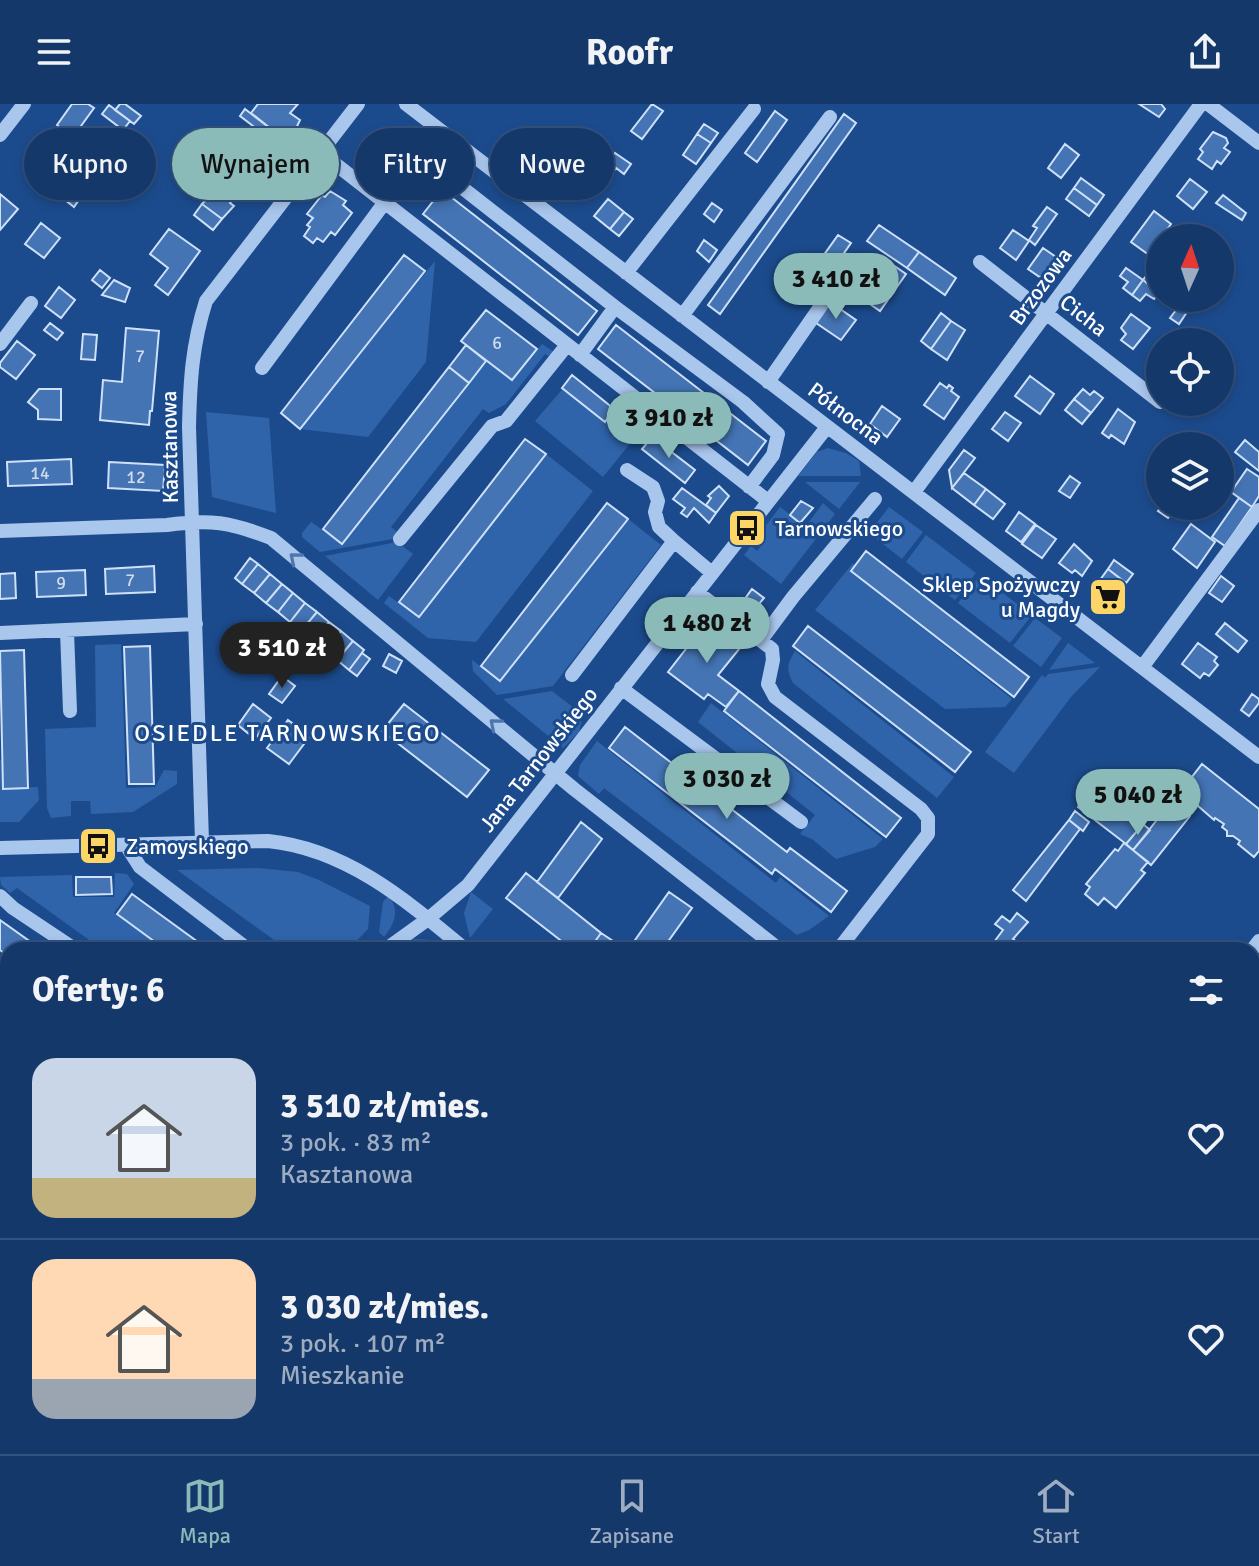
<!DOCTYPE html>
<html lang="pl">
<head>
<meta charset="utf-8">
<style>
  :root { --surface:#15386a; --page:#224372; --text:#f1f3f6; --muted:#9dacc1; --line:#34527e; --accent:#8bbbb9 }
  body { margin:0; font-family:Signika,sans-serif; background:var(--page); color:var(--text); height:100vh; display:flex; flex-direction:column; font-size:30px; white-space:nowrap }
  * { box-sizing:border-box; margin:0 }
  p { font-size:26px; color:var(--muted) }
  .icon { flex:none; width:44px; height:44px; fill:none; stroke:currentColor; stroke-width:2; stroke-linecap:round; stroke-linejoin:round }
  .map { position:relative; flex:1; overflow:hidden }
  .side { position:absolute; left:0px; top:838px; width:1260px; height:512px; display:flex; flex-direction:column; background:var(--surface); border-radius:24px 24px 0 0; box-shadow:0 4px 12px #0003,0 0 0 2px var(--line) }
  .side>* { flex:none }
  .top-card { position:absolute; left:24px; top:24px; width:800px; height:72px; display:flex; gap:16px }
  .needle { width:52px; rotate:3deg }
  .controls { position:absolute; left:1146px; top:120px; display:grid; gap:16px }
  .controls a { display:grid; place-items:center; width:88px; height:88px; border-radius:50%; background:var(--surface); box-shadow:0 4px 12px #0003,0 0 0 2px var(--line); font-size:40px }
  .price { position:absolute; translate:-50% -68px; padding:0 18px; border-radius:28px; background:var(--accent); color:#111; font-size:26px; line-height:52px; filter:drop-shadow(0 2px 4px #0008) }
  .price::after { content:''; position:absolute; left:50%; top:48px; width:24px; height:18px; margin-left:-12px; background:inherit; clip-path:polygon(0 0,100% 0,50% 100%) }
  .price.active { background:#222; color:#fff }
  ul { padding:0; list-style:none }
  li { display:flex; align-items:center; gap:24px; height:200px; padding:0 32px }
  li+li { border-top:2px solid var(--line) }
  li span { display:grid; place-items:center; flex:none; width:224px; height:160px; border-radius:24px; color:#555 }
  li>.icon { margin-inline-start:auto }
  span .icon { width:96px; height:96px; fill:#fffc; stroke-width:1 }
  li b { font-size:34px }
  h2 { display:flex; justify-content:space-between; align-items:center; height:96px; padding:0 32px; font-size:34px }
  .pill { padding:0 28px; border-radius:36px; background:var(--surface); box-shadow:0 4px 12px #0003,0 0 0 2px var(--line); font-size:28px; line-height:72px }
  .pill.active { background:var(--accent); color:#111 }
  header { display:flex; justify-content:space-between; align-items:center; height:104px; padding:0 32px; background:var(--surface); font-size:36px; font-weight:700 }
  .tab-bar { display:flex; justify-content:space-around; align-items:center; height:112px; border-top:2px solid var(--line); background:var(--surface); font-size:22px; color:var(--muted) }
  .tab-bar a { display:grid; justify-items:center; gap:4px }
  .tab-bar .active { color:var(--accent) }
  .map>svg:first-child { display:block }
  .green { fill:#2f64aa }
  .building { fill:#4474b4; stroke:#cee1f9; stroke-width:2 }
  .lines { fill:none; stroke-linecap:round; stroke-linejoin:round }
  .minor { stroke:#a9c6ed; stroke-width:14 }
  .oneway { stroke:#4d76af }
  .labels { text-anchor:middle; stroke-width:6; stroke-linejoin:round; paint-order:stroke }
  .number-label { font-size:18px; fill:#d0dcec }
  .street-label { font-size:22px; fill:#fff; stroke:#1c4b8d }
  .poi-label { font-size:22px; fill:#fff; stroke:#1c4b8d; text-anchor:start }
  .neighbourhood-label { font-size:24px; letter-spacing:2px; fill:#fff; stroke:#1c4b8d }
</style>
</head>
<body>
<header><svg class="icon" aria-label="menu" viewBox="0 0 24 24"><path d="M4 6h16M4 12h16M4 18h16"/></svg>Roofr<svg class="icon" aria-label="share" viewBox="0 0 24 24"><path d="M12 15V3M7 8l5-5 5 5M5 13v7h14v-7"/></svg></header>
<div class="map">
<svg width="1259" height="1350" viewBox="0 0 1259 1350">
  <rect width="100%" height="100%" fill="#1c4b8d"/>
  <path class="green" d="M435 157 426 258 368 333 300 325Z
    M542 240 554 248 550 253 545 250 506 300 489 309 483 305 391 423 401 431 398 434 320 448 302 433V429L311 418 343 440 486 257 512 276Z
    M566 281 633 336 603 373 535 317Z
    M206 308 269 314 276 409 212 393Z
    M828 344 846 349 859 357 861 372H798L817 348Z
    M546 350 593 387 476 538 428 534 384 499 389 492 419 513Z
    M805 378H860L839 405Z
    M823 399 835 410 781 480 744 451 751 442 757 447 764 438 758 432 780 403 806 422Z
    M889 403 923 428 902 455 869 429Z
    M628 415 661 441 553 582 497 591 473 567 472 556 501 577Z
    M926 431 976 469 955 496 906 458Z
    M397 438 413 450 378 496 325 452Z
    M853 459 855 461 850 467 1012 595 1005 603 945 605 815 506Z
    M980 472 1032 511 1010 539 958 499Z
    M1035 514 1062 534 1041 563 1013 542Z
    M1068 539 1095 559 1049 566Z
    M121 540 126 684 155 683 164 666 177 667V680L133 708 91 710 90 697H71V712L51 714 47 704 45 625 96 623 95 541Z
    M795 547 954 673 937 694 793 579C786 565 787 560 795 547Z
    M1100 563 1071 593 1014 669 985 648 1042 571 1045 574 1048 570Z
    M552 587 583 611 579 628 563 644 503 595Z
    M711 599 883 735 875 743 836 755 812 735 800 730 815 711 698 618Z
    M597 637 776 779 780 773 829 812 809 826 797 831 604 684 599 690 578 672 580 661Z
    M0 656H2L3 684 38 683 39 696 19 718H0Z
    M258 764 298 768 319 776 370 802 368 825 348 846H288L177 766Z
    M115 769 127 770 134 780 114 809 164 846H103L17 784 10 789 1 781 0 773 72 771 73 793H114Z
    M471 788 493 805 470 834 464 809Z
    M388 792C401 805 394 821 384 833L379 828 383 798Z
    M413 835 433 836 452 846 397 845Z
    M64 1342H260L271 1350H59Z
    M336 1342H452L462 1350H330Z
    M690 1342H800L794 1350H684Z
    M875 1342H931L924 1350H869Z"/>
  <path class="building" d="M72 0H88L94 4 81 22 89 28 81 39 57 21Z
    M120 0H125L141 12 134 20 115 6Z
    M258 0H298L290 9 300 16 293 31H289L285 36 251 9Z
    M652 0 663 7 642 35 631 27Z
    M1139 0H1161L1165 5 1159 13Z
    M109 1 130 17 123 26 102 10Z
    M245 5 284 35 279 42 240 12Z
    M775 7 787 16 757 58 745 49Z
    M844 10 856 19 720 210 708 201Z
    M704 20 718 29 711 39 697 30Z
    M1213 28 1226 34 1228 39 1224 44 1230 48 1221 60 1217 57 1212 65 1198 55 1203 48 1200 45Z
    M697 30 711 39 696 60 683 51Z
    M1065 40 1079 51 1061 74 1048 64Z
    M266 42 279 52 260 77 247 67Z
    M400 44 421 60 406 79 385 63Z
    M615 49 631 60 624 70 616 64 607 76 599 71Z
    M1081 74 1104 91 1097 101 1074 84Z
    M57 75 81 93 74 103 50 84Z
    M1190 75 1207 88 1193 105 1177 92Z
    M218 84 233 95 230 99 234 102 222 115 202 100Z
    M1074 84 1097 101 1089 112 1066 95Z
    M442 86 597 207 578 231 423 110Z
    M330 87 346 97 343 101 352 109 335 131 331 128 323 138 317 134 313 139 304 132 310 123 307 121 313 114 307 110 322 91 325 93Z
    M0 90 18 105 0 126Z
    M1223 91 1246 109 1242 116 1216 99Z
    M608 95 624 108 610 125 594 112Z
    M712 99 722 106 714 118 704 110Z
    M202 100 222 115 213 126 194 111Z
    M1047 103 1057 110 1035 141 1029 136 1037 124 1033 122Z
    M1154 107 1171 120 1149 151 1131 138Z
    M624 108 633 115 619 132 610 125Z
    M41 119 60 134 44 154 25 140Z
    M879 121 919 148 907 164 867 137Z
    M169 125 200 147 168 191 155 181 168 164 150 150Z
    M1013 126 1029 137 1016 156 1000 144Z
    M838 131 851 139 824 178 811 169Z
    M704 136 717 146 709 158 697 147Z
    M1043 144 1059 155 1044 176 1028 165Z
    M919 148 956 174 945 191 907 164Z
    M404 151 425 167 300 325 281 309Z
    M893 161 906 170 880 207 867 198Z
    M1126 164 1143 176 1132 191 1123 184 1128 178 1120 172Z
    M1152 164 1160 171V189L1143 176Z
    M100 166 110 174 102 184 92 176Z
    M114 176 130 184 125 198 102 191Z
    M1143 176 1159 189 1154 195 1146 190 1140 197 1132 191Z
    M59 183 75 196 61 214 45 202Z
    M1183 197 1191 202 1179 220 1170 214Z
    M830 198 856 216 841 236 816 219Z
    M486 206 537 245 512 276 461 237Z
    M941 209 951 217 931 245 921 237Z
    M1131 210 1150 224 1133 245 1121 236 1126 230 1121 224Z
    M951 217 965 226 947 256 931 245Z
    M50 219 63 229 57 236 44 226Z
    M616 221 766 337 748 361 598 245Z
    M126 224 159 227 152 307H150L149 321 100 316 103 276 122 278Z
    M83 230 97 231 95 256 81 255Z
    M17 237 35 251 16 275 0 263V259Z
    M466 241 486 257 469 279 449 263Z
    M1160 246V267L1150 259Z
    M449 263 469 279 342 440 323 425Z
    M572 271 614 305 605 318 562 284Z
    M1030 272 1054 290 1040 310 1015 292Z
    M940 279 947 284 949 281 953 284 951 287 959 293 944 315 924 301Z
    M39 285H61V316L38 315V306L28 298Z
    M1083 285 1090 291 1094 287 1103 294 1091 309 1074 295Z
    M1074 295 1091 309 1082 320 1065 306Z
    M882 302 900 315 887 333 870 320Z
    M1118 305 1135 318 1124 340 1111 331 1109 334 1102 329Z
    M1005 308 1021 319 1008 337 992 325Z
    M652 333 695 366 685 379 642 345Z
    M525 335 546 350 419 513 399 498Z
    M1245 336 1259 348V367L1235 348Z
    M964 346 975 354 952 384 949 366Z
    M71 355 72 380 8 382 7 358Z
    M109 358 165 361 163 387 108 384Z
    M1247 365 1259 373V392L1252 403 1231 388Z
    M964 369 986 385 974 401 952 384Z
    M1070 372 1080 379 1070 394 1059 387Z
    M719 382 729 392 716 409 706 401 711 394 708 392Z
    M682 384 716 409 709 419 694 404 687 413 681 409 685 404 673 395Z
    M986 385 1005 400 993 415 974 401Z
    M1239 394 1252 403 1225 442 1212 433Z
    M801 397 813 404 800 419 790 411Z
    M607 399 628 415 500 577 481 562Z
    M1162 402H1177L1168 414 1158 407Z
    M1019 408 1035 420 1021 438 1006 427Z
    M1191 420 1215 438 1197 464 1173 445Z
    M1036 421 1056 435 1042 454 1022 440Z
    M1074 440 1092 457 1082 472 1075 466 1072 469 1059 459Z
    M866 447 1029 573 1014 593 851 467Z
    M250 454 258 460 242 480 235 474Z
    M1114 456 1133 470 1126 479 1108 465Z
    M258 460 270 470 254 489 242 480Z
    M154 462 155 488 106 490 105 465Z
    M1108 465 1126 479 1110 500 1092 487Z
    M85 466 86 491 37 493 36 468Z
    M15 469 16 494 0 495V470Z
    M270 470 282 480 266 499 254 489Z
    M1221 472 1234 482 1222 498 1209 489Z
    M282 480 293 489 278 508 266 499Z
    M752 485 764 494 755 505 744 496Z
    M293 489 305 499 290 518 278 508Z
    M305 499 317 508 301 527 290 518Z
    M317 508 329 518 313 537 301 527Z
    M329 518 341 527 325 547 313 537Z
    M707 518 740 544 718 571 739 587 726 603 708 590 704 595 668 568Z
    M1225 519 1247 537 1238 548 1216 530Z
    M808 522 971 648 955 668 793 542Z
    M341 527 353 537 337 556 325 547Z
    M353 537 364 546 349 566 337 556Z
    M1198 539 1217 553 1214 557 1218 561 1209 572 1204 569 1200 574 1182 560Z
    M150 542 154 680H129L124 543Z
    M24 546 28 684 3 685 0 547Z
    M362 549 370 555 357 572 349 566Z
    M389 550 402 557 396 569 383 562Z
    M282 572 295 582 282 599 269 590Z
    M739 587 901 714 886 733 724 607Z
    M1252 590 1259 595V599L1249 612 1241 606Z
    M253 600 271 614 255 635 238 621Z
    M404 600 489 666 467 693 382 627Z
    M288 616 310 632 289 660 267 644Z
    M625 623 787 748 790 744 847 787 831 808 775 765 772 770 609 644Z
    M1202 660 1259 705V747L1254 753 1238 740 1240 737 1233 732H1227V727L1222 723 1224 720 1215 714 1214 716 1181 687Z
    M1105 667 1122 680 1111 695 1143 720 1126 740 1078 703Z
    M1172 697 1190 712 1151 761 1133 746Z
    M1075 707 1089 718 1083 727 1069 716Z
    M1069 716 1080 725 1026 797 1013 786Z
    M581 718 602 735 558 794 537 778Z
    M1143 720 1150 726 1133 746 1126 740Z
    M1124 739 1148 758 1141 766 1145 769 1116 804 1104 794 1098 801 1085 790 1090 783 1086 780 1115 745 1118 747Z
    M526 769 601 829 589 846H573L506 794Z
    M76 773H111L112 790 76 791Z
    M669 788 692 804 662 846H628Z
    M132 790 209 846H166L117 810Z
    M1017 809 1028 818 1013 835 1025 845 1004 846 994 838 1003 826 995 820 1002 812 1010 818Z
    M0 816 42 846H8V852L0 846Z
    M601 829 613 837 606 846H589Z
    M0 970 8 976V1007L0 1001Z
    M0 1122 8 1128V1158L0 1153Z
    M1254 1144 1259 1148V1199L1252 1194 1255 1181 1252 1179V1171L1258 1164 1252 1160Z
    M0 1251 8 1256V1272L0 1267Z
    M574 1342H656L649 1350H584Z
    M656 1342H689L683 1350H649Z
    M950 1342H973L983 1350H943Z"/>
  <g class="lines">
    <path class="minor" d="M406 0 1259 653
      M1208 0 1259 39
      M0 31 24 0
      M320 48 768 397
      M460 82 615 203 580 251
      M980 158 1160 298
      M626 169 754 5
      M615 203 743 298 778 330 773 351 749 383
      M682 212 830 13
      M0 240 31 199
      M262 264 385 98
      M768 278 825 196
      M627 366 653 383 658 397 655 408 659 423 674 437
      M914 388 1201 0
      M0 427 167 421C210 415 230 418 271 434L574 685 780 846
      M400 435 492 322 506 317 567 241
      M697 488 772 545 773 556 768 580 775 593 921 705 928 714V730L838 846
      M67 527 70 607
      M0 529 196 520
      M761 536 793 493 875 395
      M1143 562 1259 406
      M572 571 674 437 712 469
      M621 584 801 718
      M202 738 189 323C190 278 192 241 206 197L358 0
      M126 741 140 763 249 846
      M0 744 268 737C347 745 407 797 466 846
      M0 792 13 804 76 846
      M385 846 428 815 468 781 827 323
      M1252 846 1259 837
      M0 938 8 944
      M0 1091 8 1096
      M0 1198 8 1203
      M0 1230 8 1217
      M0 1286 8 1291
      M1252 1316 1259 1307
      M271 1342C281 1348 292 1348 302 1342
      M1046 1342 1056 1350
      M34 1350 39 1342
      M861 1350 867 1342
      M1227 1350 1233 1342"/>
  </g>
  <defs><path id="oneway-chevron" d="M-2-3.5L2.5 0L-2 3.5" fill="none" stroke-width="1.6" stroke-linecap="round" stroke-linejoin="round" transform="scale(2)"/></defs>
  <g class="oneway">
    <use href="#oneway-chevron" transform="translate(295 454) rotate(-140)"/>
    <use href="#oneway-chevron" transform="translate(495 620) rotate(-140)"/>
  </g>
  <defs>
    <g id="bus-square" transform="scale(2)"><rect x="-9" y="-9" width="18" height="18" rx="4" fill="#fdd566" stroke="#1c4b8d"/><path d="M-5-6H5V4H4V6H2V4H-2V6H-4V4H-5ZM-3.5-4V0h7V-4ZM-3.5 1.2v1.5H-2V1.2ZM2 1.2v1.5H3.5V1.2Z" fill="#111"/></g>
    <g id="supermarket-square" transform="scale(2)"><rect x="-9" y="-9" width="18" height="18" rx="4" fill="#fdd566" stroke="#1c4b8d"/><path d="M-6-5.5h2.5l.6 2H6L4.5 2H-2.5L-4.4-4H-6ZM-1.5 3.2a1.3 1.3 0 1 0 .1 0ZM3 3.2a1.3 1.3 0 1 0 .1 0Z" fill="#111"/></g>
  </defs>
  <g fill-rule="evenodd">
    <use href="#bus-square" x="747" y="424"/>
    <use href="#supermarket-square" x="1108" y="493"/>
    <use href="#bus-square" x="98" y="742"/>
  </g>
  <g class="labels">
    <g class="number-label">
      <text x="497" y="245">6</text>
      <text x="140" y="258">7</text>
      <text x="40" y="375">14</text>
      <text x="136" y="379">12</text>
      <text x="130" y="482">7</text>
      <text x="61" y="485">9</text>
    </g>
    <g class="street-label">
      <text transform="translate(1040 182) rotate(-54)" y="8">Brzozowa</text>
      <text transform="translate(1084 211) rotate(38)" y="8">Cicha</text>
      <text transform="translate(846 309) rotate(37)" y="8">Północna</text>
      <text transform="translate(169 343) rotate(-91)" y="8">Kasztanowa</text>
      <text transform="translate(538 655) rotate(-52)" y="8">Jana Tarnowskiego</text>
    </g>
    <g class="poi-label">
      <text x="775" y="432">Tarnowskiego</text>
      <text x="1080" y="488" text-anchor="end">Sklep Spożywczy<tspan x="1080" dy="25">u Magdy</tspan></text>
      <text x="126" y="750">Zamoyskiego</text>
    </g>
    <g class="neighbourhood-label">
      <text x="288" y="637">OSIEDLE TARNOWSKIEGO</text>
    </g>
  </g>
</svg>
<div class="controls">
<a><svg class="needle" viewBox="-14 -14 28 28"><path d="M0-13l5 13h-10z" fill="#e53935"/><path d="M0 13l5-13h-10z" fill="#9dacc1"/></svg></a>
<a><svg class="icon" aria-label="locate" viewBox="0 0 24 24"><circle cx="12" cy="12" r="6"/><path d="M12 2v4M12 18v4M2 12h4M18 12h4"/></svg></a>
<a><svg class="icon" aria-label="layers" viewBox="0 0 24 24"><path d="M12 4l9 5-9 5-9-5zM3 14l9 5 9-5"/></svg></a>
</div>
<b class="price" style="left:836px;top:217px">3 410 zł</b>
<b class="price" style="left:669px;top:356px">3 910 zł</b>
<b class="price" style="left:707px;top:561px">1 480 zł</b>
<b class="price active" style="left:282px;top:586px">3 510 zł</b>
<b class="price" style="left:727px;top:717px">3 030 zł</b>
<b class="price" style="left:1138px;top:733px">5 040 zł</b>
<div class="top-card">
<a class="pill">Kupno</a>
<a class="pill active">Wynajem</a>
<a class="pill">Filtry</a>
<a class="pill">Nowe</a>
</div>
<section class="side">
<h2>Oferty: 6<svg class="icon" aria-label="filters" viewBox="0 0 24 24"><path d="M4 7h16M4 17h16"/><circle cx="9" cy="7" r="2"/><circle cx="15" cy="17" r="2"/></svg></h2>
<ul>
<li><span style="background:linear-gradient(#c9d6e8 75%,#c2b280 0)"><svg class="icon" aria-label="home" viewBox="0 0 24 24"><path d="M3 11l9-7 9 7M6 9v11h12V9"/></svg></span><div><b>3 510 zł/mies.</b><p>3 pok. · 83 m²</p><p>Kasztanowa</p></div><svg class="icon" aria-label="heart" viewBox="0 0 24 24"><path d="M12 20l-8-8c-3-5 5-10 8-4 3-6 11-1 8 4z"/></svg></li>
<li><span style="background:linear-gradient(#ffd9b3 75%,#9aa5b1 0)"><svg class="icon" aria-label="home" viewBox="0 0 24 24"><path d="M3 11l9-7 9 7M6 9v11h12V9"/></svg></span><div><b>3 030 zł/mies.</b><p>3 pok. · 107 m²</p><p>Mieszkanie</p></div><svg class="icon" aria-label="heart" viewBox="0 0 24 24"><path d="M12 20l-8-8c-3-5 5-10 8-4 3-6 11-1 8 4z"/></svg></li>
</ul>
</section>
</div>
<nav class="tab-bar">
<a class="active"><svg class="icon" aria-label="map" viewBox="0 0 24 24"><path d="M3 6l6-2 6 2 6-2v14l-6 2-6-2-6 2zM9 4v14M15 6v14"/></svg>Mapa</a>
<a><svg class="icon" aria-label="saved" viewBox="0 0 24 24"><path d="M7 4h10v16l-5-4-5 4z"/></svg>Zapisane</a>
<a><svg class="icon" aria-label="home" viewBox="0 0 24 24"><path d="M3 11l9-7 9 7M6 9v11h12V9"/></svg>Start</a>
</nav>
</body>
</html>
